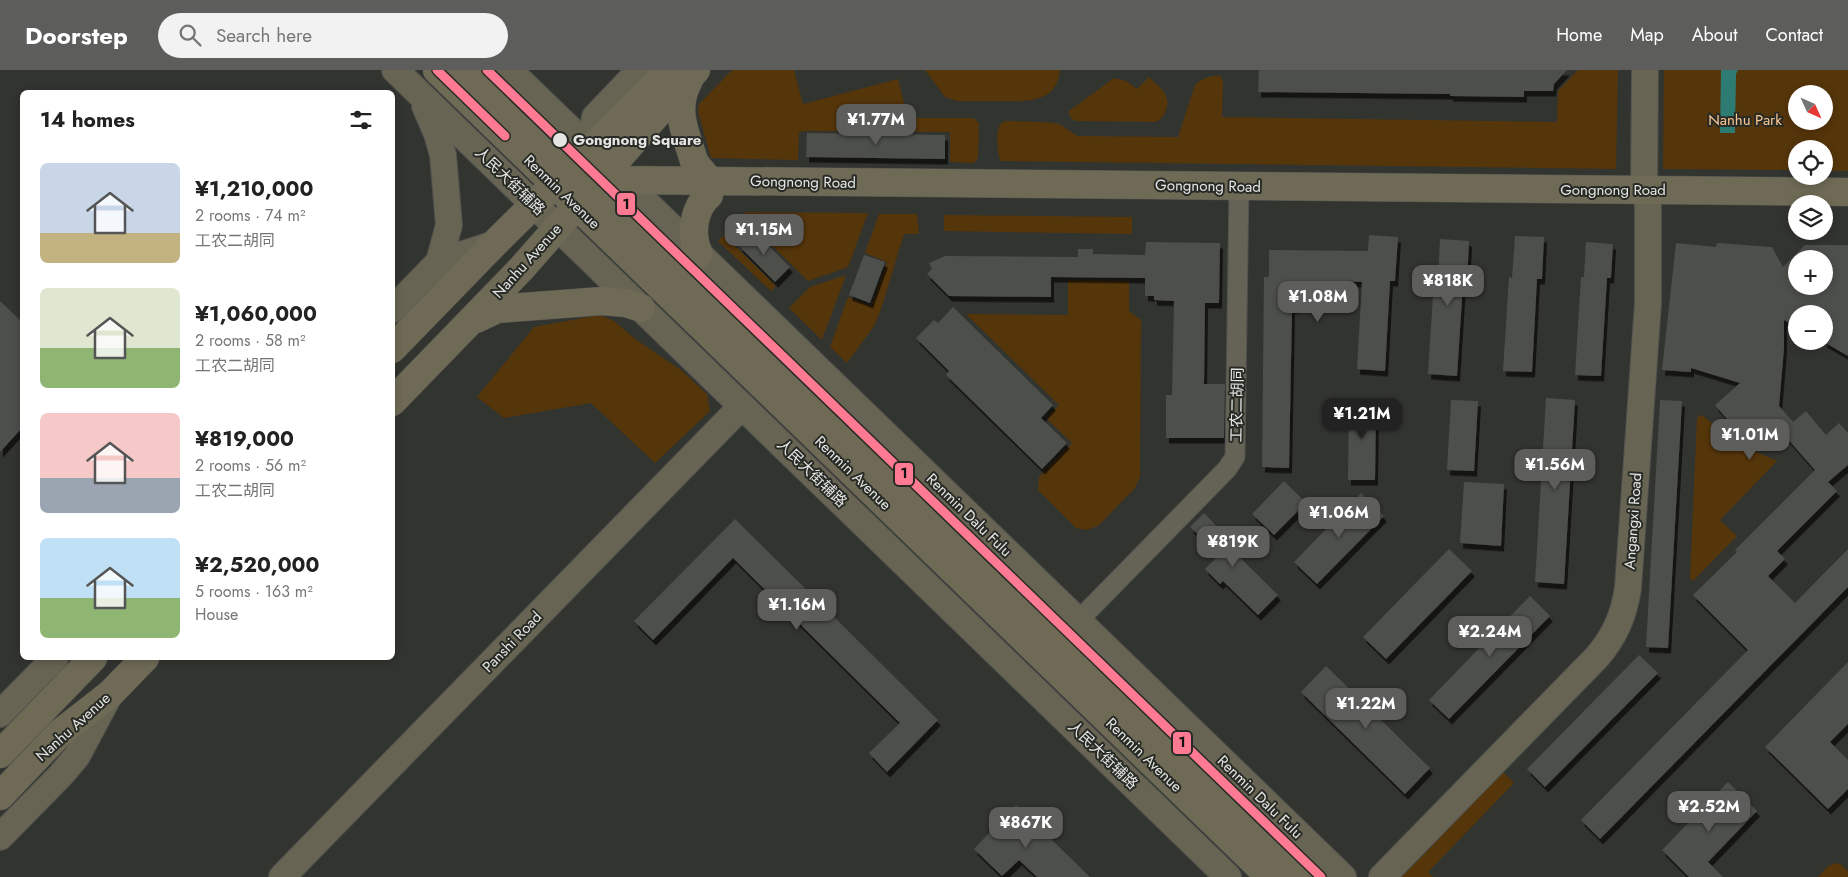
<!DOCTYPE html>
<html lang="en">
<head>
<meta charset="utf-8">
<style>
  :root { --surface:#fff; --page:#f2f2f2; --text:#222; --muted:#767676; --accent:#5d5e5c }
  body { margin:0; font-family:Jost,"Noto Sans SC",sans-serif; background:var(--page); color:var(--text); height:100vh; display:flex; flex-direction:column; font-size:19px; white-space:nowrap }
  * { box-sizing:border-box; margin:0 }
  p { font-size:16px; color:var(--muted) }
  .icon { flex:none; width:28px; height:28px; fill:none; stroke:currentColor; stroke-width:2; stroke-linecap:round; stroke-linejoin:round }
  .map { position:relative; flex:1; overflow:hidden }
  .sheet { position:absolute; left:20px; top:20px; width:375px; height:570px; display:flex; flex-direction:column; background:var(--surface); border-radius:8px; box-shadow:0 2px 8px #0003 }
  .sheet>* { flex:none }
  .needle { width:32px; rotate:135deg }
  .fabs { position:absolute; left:1788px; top:15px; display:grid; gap:10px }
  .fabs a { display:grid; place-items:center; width:45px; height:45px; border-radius:50%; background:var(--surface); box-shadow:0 2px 8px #0003; font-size:25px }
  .price { position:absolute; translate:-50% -42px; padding:0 11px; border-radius:10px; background:var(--accent); color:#fff; font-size:16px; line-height:32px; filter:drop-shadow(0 1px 2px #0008) }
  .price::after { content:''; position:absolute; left:50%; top:30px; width:15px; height:11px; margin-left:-8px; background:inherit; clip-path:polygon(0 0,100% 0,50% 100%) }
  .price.current { background:#222; color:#fff }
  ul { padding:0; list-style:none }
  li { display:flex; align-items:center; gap:15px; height:125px; padding:0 20px }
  li span { display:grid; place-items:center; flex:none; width:140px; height:100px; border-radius:8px; color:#555 }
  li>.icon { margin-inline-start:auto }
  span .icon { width:60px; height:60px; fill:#fffc; stroke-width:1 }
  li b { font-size:21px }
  h2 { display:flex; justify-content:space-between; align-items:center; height:60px; padding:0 20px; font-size:21px }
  header { display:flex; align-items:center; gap:30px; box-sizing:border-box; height:70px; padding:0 25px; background:var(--accent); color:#fff }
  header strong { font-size:24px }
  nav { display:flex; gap:28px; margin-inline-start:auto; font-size:18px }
  .search { width:350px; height:45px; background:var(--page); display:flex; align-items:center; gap:12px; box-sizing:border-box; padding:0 18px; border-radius:28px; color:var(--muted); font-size:19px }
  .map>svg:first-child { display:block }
  .green { fill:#55350a; fill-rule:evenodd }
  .water { fill:#2e7b73 }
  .building { fill:#4d4f4c; fill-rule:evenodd; filter:url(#shadow) }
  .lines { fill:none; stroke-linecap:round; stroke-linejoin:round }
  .street-casing { stroke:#4f504d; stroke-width:21 }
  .secondary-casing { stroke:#4f504d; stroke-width:28 }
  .primary-casing { stroke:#4f504d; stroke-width:29 }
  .street { stroke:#656356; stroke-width:19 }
  .secondary { stroke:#686453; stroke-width:26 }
  .primary { stroke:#6e6a55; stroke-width:28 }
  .metro-1-casing { stroke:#282b25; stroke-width:12 }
  .metro-1 { stroke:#fe7a93; stroke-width:9 }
  .stop-dot { fill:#e5e6e3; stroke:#282b25; stroke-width:2 }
  .labels { text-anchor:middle; stroke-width:4; stroke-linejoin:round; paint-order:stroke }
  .park-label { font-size:15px; fill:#fac693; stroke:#282b25 }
  .stop-label { font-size:15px; font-weight:bold; fill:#e5e6e3; stroke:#282b25; text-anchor:start }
  .street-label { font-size:15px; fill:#e5e6e3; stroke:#282b25 }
  .line-badge { stroke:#282b25; stroke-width:2 }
  .pale-badge-label { font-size:14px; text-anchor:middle; font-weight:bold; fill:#111 }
</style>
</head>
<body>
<header>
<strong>Doorstep</strong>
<div class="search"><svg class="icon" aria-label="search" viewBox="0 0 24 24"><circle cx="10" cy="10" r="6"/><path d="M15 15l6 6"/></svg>Search here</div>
<nav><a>Home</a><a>Map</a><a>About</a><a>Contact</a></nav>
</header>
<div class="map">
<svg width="1848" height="807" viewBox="0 0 1848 807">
  <defs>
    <filter id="shadow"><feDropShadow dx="3" dy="5.5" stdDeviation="0" flood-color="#0009"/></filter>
  </defs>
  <rect width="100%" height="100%" fill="#323430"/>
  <path class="green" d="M732 0H794L803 34 898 9 906 41 914 48H974L979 53 978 88 974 93 950 92V62L807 61 799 62 798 90 711 88 698 42 699 34Z
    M925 0H1060C1057 34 1026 31 1001 31 986 31 971 31 957 31L945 27Z
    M1578 0H1618L1616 99 1001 91C997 86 996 64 999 57 1000 54 1002 53 1005 51L1043 52 1060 54 1077 66 1178 67 1195 15C1201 9 1211 5 1220 6L1223 11 1222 47 1557 52 1558 21Z
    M1664 0H1848V101H1824V79H1796V100L1663 99ZM1796 24H1824V51H1796Z
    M1149 7C1159 17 1172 25 1166 40 1164 46 1161 49 1156 52L1076 51C1071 49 1069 47 1069 41L1114 8 1126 11 1137 19Z
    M746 142 868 143 848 197 808 211 742 146Z
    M879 144H917L919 164H904L881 239 874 256 847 293 830 277 848 227 871 236 887 192 865 183Z
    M944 145 1132 147V164L944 161Z
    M724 165 776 216 771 221 718 171Z
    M846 205 822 270 789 238 810 217Z
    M1068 210 1129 211V241L1141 250 1140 407 1135 418 1098 456 1086 460 1076 458 1038 420 1039 407 1072 373 1046 348 1059 335 966 244 1068 245Z
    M600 245 614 251 635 269 681 300 707 324 710 341 655 393 591 333 504 348 477 327 534 257Z
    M1700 345 1703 346 1738 374 1777 391 1720 450 1737 466 1693 511 1690 508 1697 348Z
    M1502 701 1514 713 1428 802 1433 807H1400Z
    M1836 793 1842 795 1848 801V807H1818L1828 796Z"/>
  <path class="water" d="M1721 0H1738L1736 4 1735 63H1720Z"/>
  <path class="building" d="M1259 0H1567L1554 14 1553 21H1524V27L1450 26V24L1258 22Z
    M807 63 945 65V89L806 87Z
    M754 161 790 197 775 212 739 176Z
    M1369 165 1398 167 1395 211H1390L1385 301 1357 299 1362 212 1306 211 1305 215H1298V238H1292L1289 398 1262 397 1264 207H1269V180L1368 181Z
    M1515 166 1544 167 1542 209H1537L1532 302 1503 301 1509 207 1512 208Z
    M1440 169 1469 171 1467 213H1463L1457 306 1428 304 1434 211H1438Z
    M1146 172 1220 173 1219 233H1205L1204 314H1225L1224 368H1166V325H1172L1174 231 1154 230V226H1145V208L1051 207V227L949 226 927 204 932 199 929 193 945 186 1078 187V179H1093V184L1145 185Z
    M1586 172 1613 174 1611 208H1607L1601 306 1575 305 1581 207H1584Z
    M1676 173 1716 177 1717 173 1772 177 1783 197 1805 175H1848V286L1824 272V244H1796V257L1784 250V278L1779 336 1793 352 1806 341 1826 365 1839 353 1848 363V395L1828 412 1837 421 1777 481 1785 489 1768 506 1795 533 1848 479V517L1600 769 1581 750 1748 580 1693 525 1737 482 1735 480 1815 400 1785 366 1773 376 1752 351 1739 363 1715 335 1740 313 1691 298V302L1662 300ZM1796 189H1824V216H1796Z
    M864 185 885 192 870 233 849 225Z
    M0 231 22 252V358L0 382Z
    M953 237 1053 335 1041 348 1067 373 1042 399 946 305 949 301 916 268 934 250 938 253Z
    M1546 328 1575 330 1564 514 1535 512Z
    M1349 330H1376L1375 410H1348Z
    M1451 330 1478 331 1474 401 1447 400Z
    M1660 330 1682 331 1668 578 1646 577Z
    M1284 411 1306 433 1274 465 1252 444Z
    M1464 412 1504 414 1501 476 1460 473Z
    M1361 423 1384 446 1317 514 1294 492Z
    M1204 443 1228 468 1224 472 1278 525 1258 545 1223 511 1220 514 1205 499 1219 485 1190 457Z
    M735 449 938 650 887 702 869 683 900 653 733 488 653 570 634 551Z
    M1449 479 1472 501 1386 589 1363 567Z
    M1530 526 1550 546 1449 649 1429 630Z
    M1639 585 1658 603 1545 717 1527 699Z
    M1848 592V654L1830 672 1848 690V719L1828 739 1765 677Z
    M1326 596 1430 698 1405 724 1301 622Z
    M1728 712 1757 741 1708 792 1723 807H1689L1662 780Z
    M1016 735 1090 807H1037L1019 790 1002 806 974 779Z"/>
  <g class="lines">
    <g class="street-casing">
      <path id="street" d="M1078 551 1227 399 1235 387 1239 116"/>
    </g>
    <g class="secondary-casing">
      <path id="secondary" d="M395 0 1228 807
        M509 0 1343 807
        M425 36 437 64 443 85 449 155 439 192
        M590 79 595 47 640 0
        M392 240 439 192 494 174
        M0 644 55 588
        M0 767 61 705 77 686 110 624
        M282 807 742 336
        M1382 807 1597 587C1615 566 1624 545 1628 518L1648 233V134L1644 120 1645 0"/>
    </g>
    <g class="primary-casing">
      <path id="primary" d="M437 0 1270 807
        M468 0 1302 807
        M689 10C673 39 685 61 694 91L698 97 710 111
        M570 99 601 108 623 110 1848 122
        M555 114 597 125
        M699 184C690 165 693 139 709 125
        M476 249 497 239 602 231 625 233 641 238
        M392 279 494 174 670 0
        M392 332 521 199 696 0
        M0 684 93 588
        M0 726 60 663 110 624 145 588"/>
    </g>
    <use href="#street" class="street"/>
    <use href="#secondary" class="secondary"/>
    <use href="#primary" class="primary"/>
    <g class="metro-1-casing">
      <path id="metro-1" d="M437 0 505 66
        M487 0 1321 807"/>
    </g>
    <use href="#metro-1" class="metro-1"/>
  </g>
  <circle class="stop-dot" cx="560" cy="70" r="8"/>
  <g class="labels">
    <g class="park-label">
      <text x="1745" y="55">Nanhu Park</text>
    </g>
    <g class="stop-label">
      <text x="573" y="75">Gongnong Square</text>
    </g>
    <g class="street-label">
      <text transform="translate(510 111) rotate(44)" y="5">人民大街辅路</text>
      <text transform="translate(803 112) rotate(1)" y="5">Gongnong Road</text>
      <text transform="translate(1208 116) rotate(1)" y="5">Gongnong Road</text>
      <text x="1613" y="125">Gongnong Road</text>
      <text transform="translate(562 122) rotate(44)" y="5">Renmin Avenue</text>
      <text transform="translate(527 191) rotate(-48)" y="5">Nanhu Avenue</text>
      <text transform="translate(1237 335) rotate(-89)" y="5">工农二胡同</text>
      <text transform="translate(812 403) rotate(44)" y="5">人民大街辅路</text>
      <text transform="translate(853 403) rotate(44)" y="5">Renmin Avenue</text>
      <text transform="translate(969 445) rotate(44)" y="5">Renmin Dalu Fulu</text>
      <text transform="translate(1633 451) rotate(-86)" y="5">Angangxi Road</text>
      <text transform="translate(512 572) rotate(-46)" y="5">Panshi Road</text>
      <text transform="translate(73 657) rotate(-42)" y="5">Nanhu Avenue</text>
      <text transform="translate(1103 685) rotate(44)" y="5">人民大街辅路</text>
      <text transform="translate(1144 685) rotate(44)" y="5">Renmin Avenue</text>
      <text transform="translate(1260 727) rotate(44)" y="5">Renmin Dalu Fulu</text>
    </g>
  </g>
  <g class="line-badge">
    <rect x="616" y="122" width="20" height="24" rx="5" fill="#fe7a93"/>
    <rect x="894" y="392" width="20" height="24" rx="5" fill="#fe7a93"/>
    <rect x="1172" y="661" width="20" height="24" rx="5" fill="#fe7a93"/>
  </g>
  <g class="pale-badge-label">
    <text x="626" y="139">1</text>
    <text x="904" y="408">1</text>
    <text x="1182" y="677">1</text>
  </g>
</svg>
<div class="fabs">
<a><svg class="needle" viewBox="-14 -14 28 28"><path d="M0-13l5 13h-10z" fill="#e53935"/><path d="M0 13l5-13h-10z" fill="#767676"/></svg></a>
<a><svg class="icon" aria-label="locate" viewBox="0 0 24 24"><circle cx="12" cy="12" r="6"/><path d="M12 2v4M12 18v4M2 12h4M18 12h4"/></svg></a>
<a><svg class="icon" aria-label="layers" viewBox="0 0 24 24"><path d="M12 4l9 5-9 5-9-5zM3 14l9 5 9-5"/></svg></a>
<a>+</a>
<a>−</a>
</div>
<b class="price" style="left:876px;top:76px">¥1.77M</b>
<b class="price" style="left:764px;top:186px">¥1.15M</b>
<b class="price" style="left:1448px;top:237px">¥818K</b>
<b class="price" style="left:1318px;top:253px">¥1.08M</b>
<b class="price current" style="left:1362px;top:370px">¥1.21M</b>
<b class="price" style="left:1750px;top:391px">¥1.01M</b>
<b class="price" style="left:1555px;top:421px">¥1.56M</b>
<b class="price" style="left:1339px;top:469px">¥1.06M</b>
<b class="price" style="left:1233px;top:498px">¥819K</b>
<b class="price" style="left:797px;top:561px">¥1.16M</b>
<b class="price" style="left:1490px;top:588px">¥2.24M</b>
<b class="price" style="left:1366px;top:660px">¥1.22M</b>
<b class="price" style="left:1709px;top:763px">¥2.52M</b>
<b class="price" style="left:1026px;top:779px">¥867K</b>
<section class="sheet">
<h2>14 homes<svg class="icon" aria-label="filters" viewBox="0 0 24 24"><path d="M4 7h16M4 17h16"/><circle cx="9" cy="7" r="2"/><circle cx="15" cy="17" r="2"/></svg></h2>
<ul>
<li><span style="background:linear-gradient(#c9d6e8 70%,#c2b280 0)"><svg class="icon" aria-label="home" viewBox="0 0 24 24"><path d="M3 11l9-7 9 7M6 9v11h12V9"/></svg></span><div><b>¥1,210,000</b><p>2 rooms · 74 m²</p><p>工农二胡同</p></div></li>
<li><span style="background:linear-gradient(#dfe7d0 60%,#8fb573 0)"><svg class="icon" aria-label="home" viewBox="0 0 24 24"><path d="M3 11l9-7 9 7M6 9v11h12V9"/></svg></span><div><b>¥1,060,000</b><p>2 rooms · 58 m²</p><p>工农二胡同</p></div></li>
<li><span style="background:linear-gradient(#f6c9c9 65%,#9aa5b1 0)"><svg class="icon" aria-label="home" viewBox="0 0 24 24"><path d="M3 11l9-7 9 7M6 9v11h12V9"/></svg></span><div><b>¥819,000</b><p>2 rooms · 56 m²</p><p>工农二胡同</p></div></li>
<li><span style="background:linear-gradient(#bfe0f5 60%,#8fb573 0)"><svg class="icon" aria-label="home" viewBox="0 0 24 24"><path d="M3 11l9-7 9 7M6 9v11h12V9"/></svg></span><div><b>¥2,520,000</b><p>5 rooms · 163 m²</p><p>House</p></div></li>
</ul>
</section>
</div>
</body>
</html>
